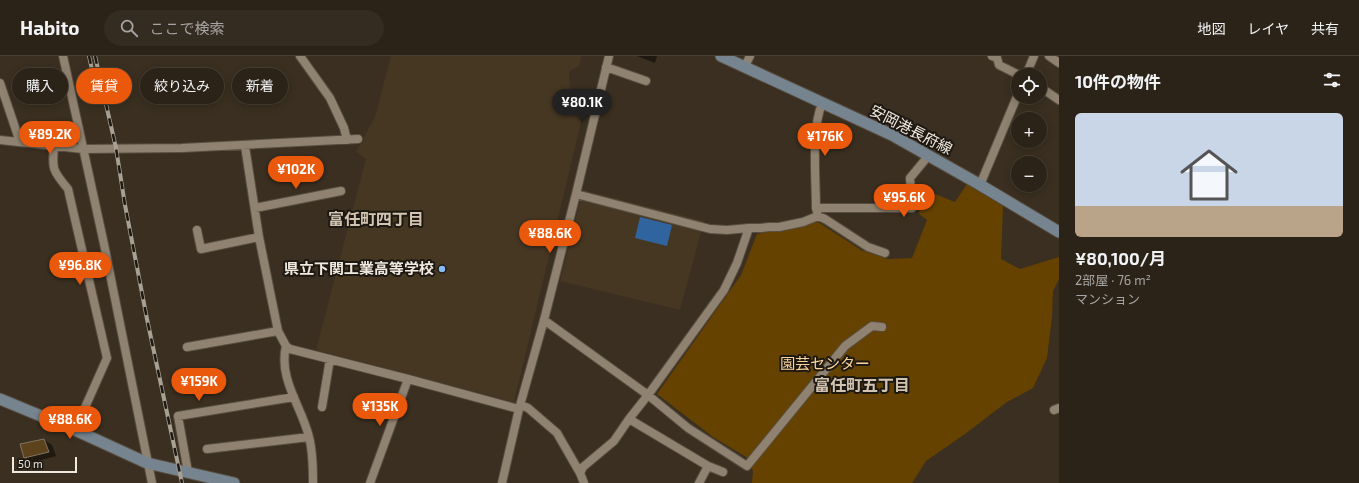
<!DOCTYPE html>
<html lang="ja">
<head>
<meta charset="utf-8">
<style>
  :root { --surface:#2c2318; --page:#342b21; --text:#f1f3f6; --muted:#a6a4a2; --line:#484037; --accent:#ea580c }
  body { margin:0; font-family:"Exo 2","Noto Sans JP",sans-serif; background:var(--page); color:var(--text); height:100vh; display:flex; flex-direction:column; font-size:15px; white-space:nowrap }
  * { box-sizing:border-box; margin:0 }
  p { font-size:13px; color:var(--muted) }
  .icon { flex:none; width:22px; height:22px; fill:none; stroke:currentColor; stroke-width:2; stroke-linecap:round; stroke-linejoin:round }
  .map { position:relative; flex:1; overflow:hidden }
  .sheet { display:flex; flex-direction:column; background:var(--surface); width:300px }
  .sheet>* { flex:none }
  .hud { position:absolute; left:12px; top:12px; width:380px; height:36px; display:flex; gap:8px }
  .controls { position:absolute; left:1011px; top:12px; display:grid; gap:8px }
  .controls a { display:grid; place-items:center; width:36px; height:36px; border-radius:50%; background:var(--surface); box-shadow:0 2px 10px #0003,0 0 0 1px var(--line); font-size:20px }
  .scale { position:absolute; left:12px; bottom:10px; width:65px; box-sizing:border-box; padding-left:4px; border:2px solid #f0e9df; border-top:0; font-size:11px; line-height:14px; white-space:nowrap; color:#f0e9df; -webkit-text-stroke:3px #1d1811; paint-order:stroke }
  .price { position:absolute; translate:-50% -34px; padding:0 9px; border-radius:14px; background:var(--accent); color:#fff; font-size:13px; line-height:26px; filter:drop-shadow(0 1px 2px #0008) }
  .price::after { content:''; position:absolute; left:50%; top:24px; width:12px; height:9px; margin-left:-6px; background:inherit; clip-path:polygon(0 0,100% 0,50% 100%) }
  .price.selected { background:#222; color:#fff }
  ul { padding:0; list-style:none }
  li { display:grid; align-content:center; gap:8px; height:212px; padding:0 16px }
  li span { display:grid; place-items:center; height:124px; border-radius:6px; color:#555 }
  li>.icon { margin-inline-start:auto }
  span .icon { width:72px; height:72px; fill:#fffc; stroke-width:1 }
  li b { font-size:17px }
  h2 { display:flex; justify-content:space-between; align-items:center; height:48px; padding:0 16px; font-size:17px }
  .pill { padding:0 14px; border-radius:18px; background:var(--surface); box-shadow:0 2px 10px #0003,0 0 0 1px var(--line); font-size:14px; line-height:36px }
  .pill.selected { background:var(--accent); color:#fff }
  header { display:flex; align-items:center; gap:24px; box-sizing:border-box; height:56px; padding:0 20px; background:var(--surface); border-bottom:1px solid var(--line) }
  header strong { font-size:19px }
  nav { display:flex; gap:22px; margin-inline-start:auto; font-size:14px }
  .search { width:280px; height:36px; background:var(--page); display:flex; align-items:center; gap:10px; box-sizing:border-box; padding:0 14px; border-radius:22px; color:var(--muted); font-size:15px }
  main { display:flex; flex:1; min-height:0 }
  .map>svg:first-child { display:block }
  .built { fill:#463722 }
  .green { fill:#654200 }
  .water { fill:#30649f }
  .shadow { fill:#0007 }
  .building { fill:#5d431b; stroke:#817463 }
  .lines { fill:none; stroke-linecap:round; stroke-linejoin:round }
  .street-casing { stroke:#574e41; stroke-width:10 }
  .secondary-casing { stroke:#574e41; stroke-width:13 }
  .street { stroke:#8f8270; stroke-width:8 }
  .secondary { stroke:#768490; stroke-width:11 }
  .rail-casing { stroke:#a9a094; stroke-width:4 }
  .rail { stroke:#1d1811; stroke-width:2.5; stroke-dasharray:8; stroke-linecap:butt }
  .poi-dot { fill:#85bbfb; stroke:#1d1811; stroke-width:1.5 }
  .labels { text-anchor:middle; stroke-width:4; stroke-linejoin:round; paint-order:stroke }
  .street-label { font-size:15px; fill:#f0e9df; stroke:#1d1811 }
  .poi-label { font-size:15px; font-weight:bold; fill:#f0e9df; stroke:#1d1811; text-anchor:end }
  .park-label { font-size:15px; fill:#fad29b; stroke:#1d1811 }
  .neighbourhood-label { font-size:16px; font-weight:bold; fill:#d2c4b1; stroke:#1d1811 }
</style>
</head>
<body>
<header>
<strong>Habito</strong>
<div class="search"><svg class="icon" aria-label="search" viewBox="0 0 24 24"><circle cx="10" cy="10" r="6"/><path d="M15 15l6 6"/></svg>ここで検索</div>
<nav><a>地図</a><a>レイヤ</a><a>共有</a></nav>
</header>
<main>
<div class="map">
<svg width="1059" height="427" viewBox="0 0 1059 427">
  <rect width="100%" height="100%" fill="#3a2f20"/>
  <path class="built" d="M391 0H582L578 11 569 15 571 54 583 58 514 346 316 294 366 103 356 96 375 61Z
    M583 134 704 165 680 254 560 225Z"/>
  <path class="green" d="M967 128 1003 150 1001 203 1020 213 1059 201V223L1053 235 1052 261 1047 302 1033 332 1007 346 965 378 926 405 912 427H752L753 415 746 401 713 381 657 338 741 219 757 178 818 166 861 194 888 203 912 202 927 164 919 158 920 132 955 146Z"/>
  <path class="water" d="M640 161 672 169 667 190 635 182Z"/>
  <path class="shadow" d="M637 0H657L655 7Z
    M44 384 52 389 56 400 33 406 25 401Z"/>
  <path class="building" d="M44 383 49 396 24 402 20 388Z"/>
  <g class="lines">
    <g class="street-casing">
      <path id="street" d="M63 0 104 188 152 427
        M300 0 330 42 344 72 347 84
        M992 0 997 2 999 9 1019 19
        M1049 0 1059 7
        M745 10 750 0
        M606 11 646 25
        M1026 19 1034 0
        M0 27 20 86
        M1040 31 1059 44
        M0 84 83 93 182 92 358 83
        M54 89C52 113 52 114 68 133L107 302 75 374
        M245 90 259 181 278 275 286 290 290 293 408 323 519 353
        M980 129 1018 38
        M576 138 710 173 727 174 749 172H761L769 171H779L803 166 818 160 825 163 868 191 885 197
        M255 152 341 135
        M816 152C816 124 811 73 822 48
        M818 160 816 152H912L910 122 929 99
        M197 174 201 193 259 181
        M544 264 648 339 688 372 747 410 845 290 872 270 882 271
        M286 290C278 323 302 351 309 381 313 396 313 412 313 427
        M187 291 278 275
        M521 349 528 352 557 377 580 417 584 427
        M322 351 330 303
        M1054 354 1059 352
        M629 363 708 410 723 416
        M207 393 309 381
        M188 416 178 360 294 341
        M580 417 583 411 614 385 629 363 648 339 724 234 737 207 749 172
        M370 427 408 323
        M502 427 519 353 544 264 576 138 609 0
        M699 427 708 410"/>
    </g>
    <g class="secondary-casing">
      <path id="secondary" d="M721 0 892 79 977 127 1059 176
        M0 343 75 374 147 407 234 427"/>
    </g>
    <use href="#street" class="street"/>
    <use href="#secondary" class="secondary"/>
    <g class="rail-casing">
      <path id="rail" d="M89 0 97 36
        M95 0 116 92 125 149 147 263 182 427"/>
    </g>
    <use href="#rail" class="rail"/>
  </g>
  <circle class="poi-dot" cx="442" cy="213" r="4"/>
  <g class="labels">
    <g class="street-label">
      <text transform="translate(911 74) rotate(27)" y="5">安岡港長府線</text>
    </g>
    <g class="poi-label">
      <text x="434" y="218">県立下関工業高等学校</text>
    </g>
    <g class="park-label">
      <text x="825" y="313">園芸センター</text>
    </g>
    <g class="neighbourhood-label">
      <text x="376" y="169">富任町四丁目</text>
      <text x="862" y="335">富任町五丁目</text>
    </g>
  </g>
</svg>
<div class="controls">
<a><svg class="icon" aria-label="locate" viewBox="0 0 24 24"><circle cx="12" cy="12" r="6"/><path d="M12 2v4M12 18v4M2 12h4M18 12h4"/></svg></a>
<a>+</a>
<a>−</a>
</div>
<div class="scale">50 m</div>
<b class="price selected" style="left:582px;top:67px">¥80.1K</b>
<b class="price" style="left:50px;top:99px">¥89.2K</b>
<b class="price" style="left:825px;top:101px">¥176K</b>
<b class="price" style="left:296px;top:134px">¥102K</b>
<b class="price" style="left:904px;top:162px">¥95.6K</b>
<b class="price" style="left:550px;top:198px">¥88.6K</b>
<b class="price" style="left:80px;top:230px">¥96.8K</b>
<b class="price" style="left:199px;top:346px">¥159K</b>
<b class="price" style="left:380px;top:371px">¥135K</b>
<b class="price" style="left:70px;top:384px">¥88.6K</b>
<div class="hud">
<a class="pill">購入</a>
<a class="pill selected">賃貸</a>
<a class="pill">絞り込み</a>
<a class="pill">新着</a>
</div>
</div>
<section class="sheet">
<h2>10件の物件<svg class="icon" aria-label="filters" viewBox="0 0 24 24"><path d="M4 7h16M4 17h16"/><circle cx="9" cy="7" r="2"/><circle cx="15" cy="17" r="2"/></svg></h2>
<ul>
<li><span style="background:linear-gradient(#c9d6e8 75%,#b9a48a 0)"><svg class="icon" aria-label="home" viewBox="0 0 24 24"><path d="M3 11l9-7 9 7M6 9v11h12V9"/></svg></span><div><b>¥80,100/月</b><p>2部屋 · 76 m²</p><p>マンション</p></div></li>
</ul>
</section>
</main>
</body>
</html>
